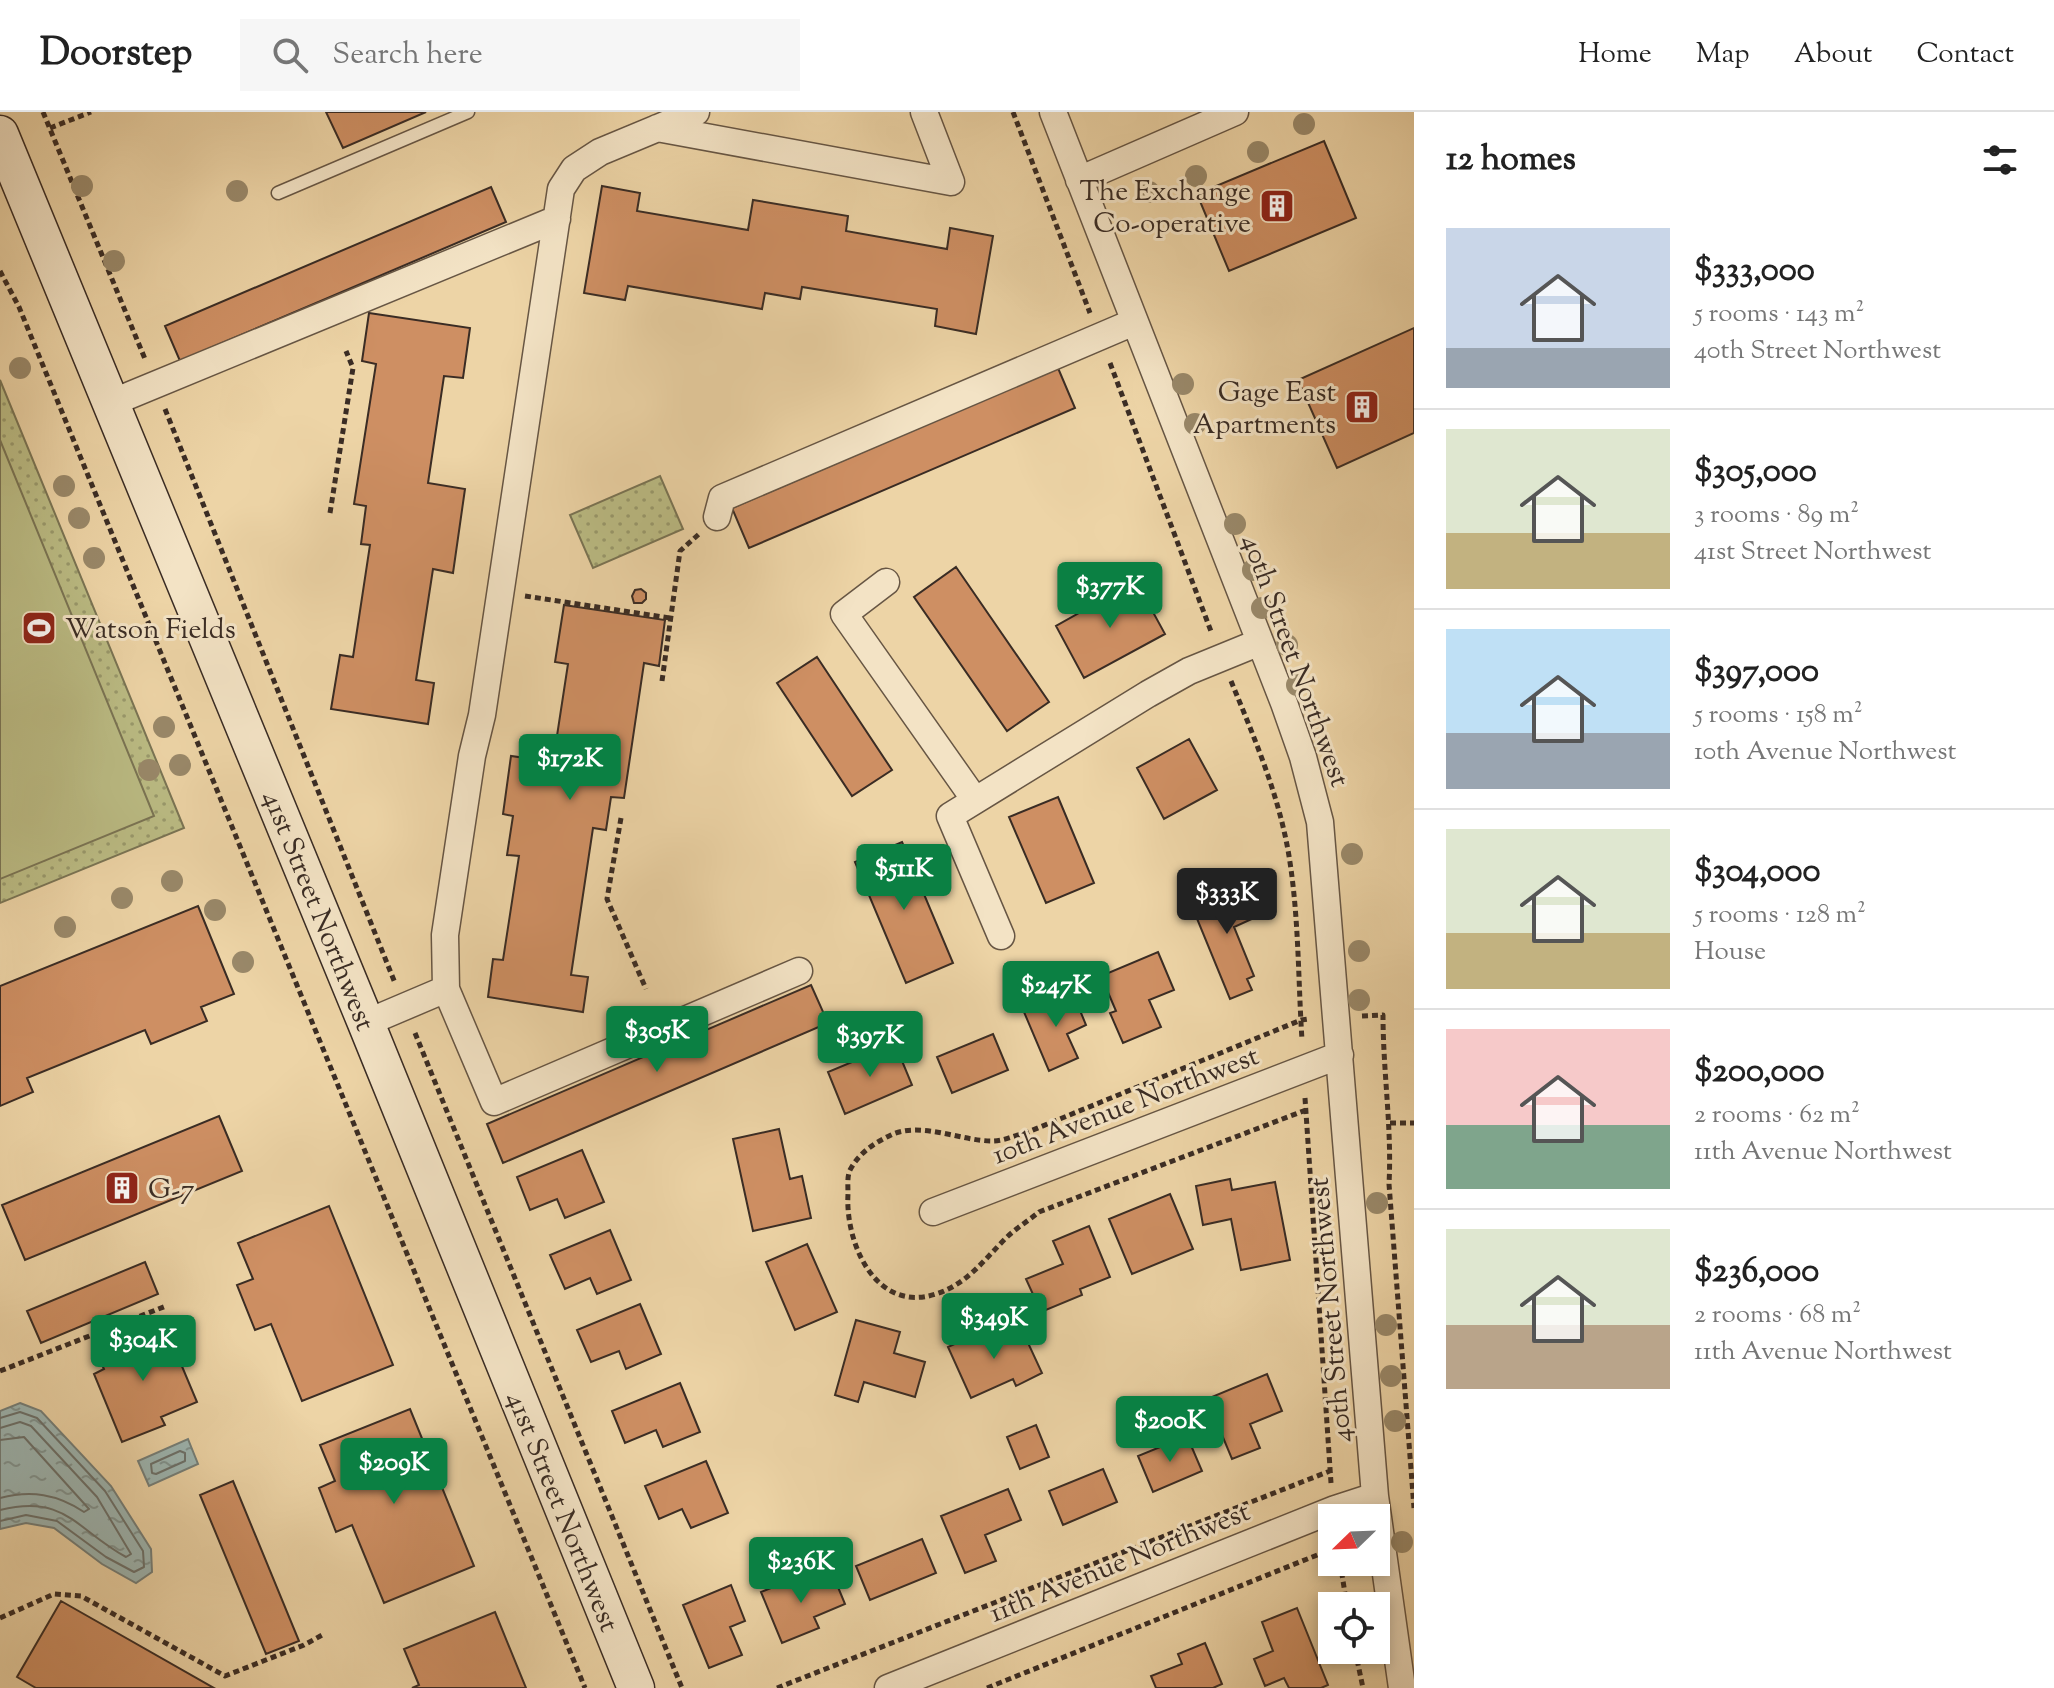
<!DOCTYPE html>
<html lang="en">
<head>
<meta charset="utf-8">
<style>
  :root { --surface:#fff; --page:#f6f6f6; --text:#222; --muted:#767676; --line:#e0e0e0; --accent:#0b8043 }
  body { margin:0; font-family:"Sorts Mill Goudy",serif; background:var(--page); color:var(--text); height:100vh; display:flex; flex-direction:column; font-size:30px; white-space:nowrap }
  * { box-sizing:border-box; margin:0 }
  p { font-size:26px; color:var(--muted) }
  .icon { flex:none; width:44px; height:44px; fill:none; stroke:currentColor; stroke-width:2; stroke-linecap:round; stroke-linejoin:round }
  .map { position:relative; flex:1; overflow:hidden }
  .side { display:flex; flex-direction:column; background:var(--surface); width:640px }
  .side>* { flex:none }
  .needle { width:52px; rotate:247deg }
  .tools { position:absolute; left:1318px; top:1392px; display:grid; gap:16px }
  .tools a { display:grid; place-items:center; width:72px; height:72px; border-radius:0px; background:var(--surface); box-shadow:0 4px 12px #0003; font-size:40px }
  .price { position:absolute; translate:-50% -68px; padding:0 18px; border-radius:8px; background:var(--accent); color:#fff; font-size:26px; line-height:52px; filter:drop-shadow(0 2px 4px #0008) }
  .price::after { content:''; position:absolute; left:50%; top:48px; width:24px; height:18px; margin-left:-12px; background:inherit; clip-path:polygon(0 0,100% 0,50% 100%) }
  .price.active { background:#222; color:#fff }
  ul { padding:0; list-style:none }
  li { display:flex; align-items:center; gap:24px; height:200px; padding:0 32px }
  li+li { border-top:2px solid var(--line) }
  li span { display:grid; place-items:center; flex:none; width:224px; height:160px; border-radius:0px; color:#555 }
  li>.icon { margin-inline-start:auto }
  span .icon { width:96px; height:96px; fill:#fffc; stroke-width:1 }
  li b { font-size:34px }
  h2 { display:flex; justify-content:space-between; align-items:center; height:96px; padding:0 32px; font-size:34px }
  header { display:flex; align-items:center; gap:48px; box-sizing:border-box; height:112px; padding:0 40px; background:var(--surface); border-bottom:2px solid var(--line) }
  header strong { font-size:38px }
  nav { display:flex; gap:44px; margin-inline-start:auto; font-size:28px }
  .search { width:560px; height:72px; background:var(--page); display:flex; align-items:center; gap:20px; box-sizing:border-box; padding:0 28px; border-radius:0px; color:var(--muted); font-size:30px }
  main { display:flex; flex:1; min-height:0 }
  .map>svg:first-child { display:block }
  .park { fill:url(#park-dots); stroke:#7a7454; stroke-width:2 }
  .pitch { fill:#bbbc84; stroke:#7a7454; stroke-width:2 }
  .water { fill:url(#water-ripples); stroke:#757f79; stroke-width:2 }
  .lines { fill:none; stroke-linecap:round; stroke-linejoin:round }
  .shore { stroke:#6c716b; stroke-width:2 }
  .building { fill:#ce8f63; stroke:#3a2c24; stroke-width:2 }
  .lane-casing { stroke:#675644; stroke-width:15 }
  .street-casing { stroke:#675644; stroke-width:29 }
  .secondary-casing { stroke:#3a2c24; stroke-width:39 }
  .path { stroke:#3a2c24; stroke-width:5; stroke-dasharray:6 4; stroke-linecap:butt }
  .lane { stroke:#f3e3c5; stroke-width:12 }
  .street { stroke:#f3e3c5; stroke-width:26 }
  .secondary { stroke:#f3e3c5; stroke-width:36 }
  .tree { fill:#998869 }
  .labels { text-anchor:middle; stroke-width:6; stroke-linejoin:round; paint-order:stroke }
  .poi-label { font-size:28px; fill:#3a2c24; stroke:#f3e3c5; text-anchor:end }
  .street-label { font-size:28px; fill:#3a2c24; stroke:#f3e3c5 }
</style>
</head>
<body>
<header>
<strong>Doorstep</strong>
<div class="search"><svg class="icon" aria-label="search" viewBox="0 0 24 24"><circle cx="10" cy="10" r="6"/><path d="M15 15l6 6"/></svg>Search here</div>
<nav><a>Home</a><a>Map</a><a>About</a><a>Contact</a></nav>
</header>
<main>
<div class="map">
<svg width="1414" height="1576" viewBox="0 0 1414 1576">
  <defs>
    <pattern id="park-dots" width="8" height="8" patternUnits="userSpaceOnUse" patternTransform="scale(2)"><rect width="8" height="8" fill="#bbbc84"/><path d="M2 2h.1M6 6h.1" fill="none" stroke="#99996c" stroke-width="1.8" stroke-linecap="round"/></pattern>
    <pattern id="water-ripples" width="26" height="14" patternUnits="userSpaceOnUse" patternTransform="scale(2)"><rect width="26" height="14" fill="#9db6b2"/><path d="M2 4q2-2 4 0t4 0M15 11q2-2 4 0t4 0" fill="none" stroke="#819491"/></pattern>
  </defs>
  <rect width="100%" height="100%" fill="#edd4a6"/>
  <filter id="stains"><feTurbulence type="fractalNoise" baseFrequency=".0025" numOctaves="4"/><feColorMatrix values="0 0 0 0 .2 0 0 0 0 .09 0 0 0 0 .02 0 0 0 .5 -.17"/></filter>
  <radialGradient id="worn" r=".72"><stop offset=".6" stop-color="#630" stop-opacity="0"/><stop offset="1" stop-color="#630" stop-opacity=".3"/></radialGradient>
  <path class="park" d="M0 268 184 716 0 791Z
    M660 364 683 417 593 456 570 403Z"/>
  <path class="pitch" d="M0 328 154 704 0 767Z"/>
  <path class="water" d="M20 1291 41 1299 111 1374 151 1437 152 1460 136 1471 102 1452 54 1416 26 1411 0 1417V1299Z
    M188 1327 198 1352 149 1374 138 1349Z"/>
  <g class="lines">
    <path class="shore" d="M0 1306 20 1300 37 1306 105 1379 143 1439 144 1455 134 1460 106 1445 57 1409 26 1403 0 1409
      M0 1316 20 1310 31 1314 97 1385 131 1442 126 1445C75 1417 66 1382 0 1398
      M0 1328 24 1325 89 1397 84 1400C57 1382 31 1378 0 1386
      M180 1339 185 1341V1349L156 1362 152 1361 151 1352Z"/>
  </g>
  <path class="building" d="M326 0H426L343 36Z
    M1324 29 1356 106 1229 159 1197 82Z
    M602 74 640 81 637 99 748 118 753 88 848 104 846 119 947 137 950 116 993 124 976 222 935 214 937 197 802 175 800 187 765 181 762 197 628 174 625 188 584 181Z
    M491 75 506 110 180 249 165 214Z
    M369 201 470 216 463 266 444 264 428 371 465 377 453 461 433 457 416 568 434 571 428 612 331 597 340 543 353 545 370 433 361 432 366 394 354 392 376 252 362 249Z
    M1414 216V321L1337 356 1298 268Z
    M1058 256 1075 296 749 436 732 396Z
    M956 455 1049 590 1007 619 914 485Z
    M1136 469 1165 522 1084 566 1056 514Z
    M641 477 646 481V487L642 491H634L632 484 635 478Z
    M564 493 665 508 659 554 644 551 624 686 611 685 606 718 593 716 571 863 588 865 583 900 488 885 493 847 503 848 519 744 507 743 513 704 503 702 511 644 553 650 568 552 555 550Z
    M817 545 892 658 852 684 777 571Z
    M1189 627 1217 678 1164 707 1137 656Z
    M1058 685 1094 771 1046 791 1009 705Z
    M902 730 953 851 906 871 855 750Z
    M1239 772 1254 806 1234 815 1254 864 1247 867 1252 878 1230 887 1191 792Z
    M198 794 234 882 201 895 207 909 151 932 145 918 27 966 33 980 0 994V874Z
    M1158 840 1174 878 1149 888 1161 915 1123 931 1110 901 1116 899 1101 864Z
    M811 873 828 911 503 1051 487 1012Z
    M1072 879 1086 913 1067 922 1078 946 1049 959 1024 900Z
    M993 922 1008 958 952 981 937 945Z
    M895 932 912 973 845 1002 828 960Z
    M219 1004 242 1059 25 1148 2 1093Z
    M779 1017 790 1067 802 1064 811 1106 753 1119 733 1027Z
    M582 1038 604 1090 565 1106 557 1087 530 1098 517 1065Z
    M1230 1067 1232 1078 1275 1070 1290 1148 1241 1158 1231 1107 1203 1113 1196 1074Z
    M1170 1082 1193 1137 1132 1162 1109 1107Z
    M329 1094 393 1253 302 1289 271 1212 255 1218 237 1173 253 1167 238 1131Z
    M1089 1114 1110 1165 1080 1177 1082 1183 1041 1200 1026 1167 1063 1152 1053 1129Z
    M610 1118 631 1168 597 1182 590 1166 565 1177 550 1143Z
    M807 1132 837 1200 795 1218 766 1150Z
    M145 1150 158 1182 41 1231 27 1199Z
    M640 1192 661 1242 626 1257 619 1239 591 1250 577 1218Z
    M856 1208 900 1220 894 1241 925 1250 915 1285 864 1270 858 1290 835 1283Z
    M165 1214 197 1290 161 1305 165 1313 122 1330 94 1262 104 1257 97 1242Z
    M994 1214 1002 1230 1023 1220 1042 1261 1016 1274 1013 1267 971 1286 948 1235Z
    M1267 1262 1282 1299 1250 1312 1260 1336 1232 1347 1207 1287Z
    M680 1271 700 1320 663 1335 656 1318 625 1331 612 1299Z
    M410 1297 474 1454 384 1491 352 1413 336 1420 319 1376 335 1369 320 1333Z
    M1036 1313 1049 1345 1020 1357 1007 1325Z
    M1187 1324 1202 1359 1153 1380 1138 1344Z
    M706 1349 728 1401 691 1416 682 1397 659 1407 645 1374Z
    M1103 1357 1117 1390 1063 1413 1049 1379Z
    M233 1369 299 1529 266 1542 200 1383Z
    M1008 1377 1021 1408 985 1423 996 1449 965 1461 941 1404Z
    M922 1427 936 1461 870 1488 856 1454Z
    M833 1463 845 1492 814 1505 819 1516 782 1531 761 1480 798 1465 802 1476Z
    M731 1473 745 1509 730 1515 742 1543 709 1556 683 1493Z
    M61 1489 214 1576H36L17 1565Z
    M1297 1496 1328 1573 1321 1576H1289L1284 1566 1265 1574 1254 1547 1273 1539 1262 1510Z
    M495 1500 526 1576H412L419 1573 404 1537Z
    M1205 1531 1222 1572 1213 1576H1156L1151 1564 1182 1552 1178 1542Z"/>
  <g class="lines">
    <g class="lane-casing">
      <path id="lane" d="M278 81 468 0"/>
    </g>
    <g class="street-casing">
      <path id="street" d="M696 0 600 40 574 57 561 77 482 603 472 644 445 823 446 877 494 990 799 859
        M1053 0 1284 591 1303 645 1320 710 1375 1384 1402 1576
        M657 16 951 70 924 0
        M1079 68 1235 0
        M111 291 557 107
        M717 405 722 386 1134 210
        M886 470 844 502 975 688
        M1001 824 950 704 1148 582 1189 559 1260 530
        M366 911 446 877
        M933 1100 1340 943
        M888 1576 1335 1397 1375 1384"/>
    </g>
    <g class="secondary-casing">
      <path id="secondary" d="M0 22 366 911 636 1576"/>
    </g>
    <path class="path" d="M43 0 145 247
      M1013 0 1090 201
      M50 16 91 0
      M0 159 19 195 585 1576
      M1110 251 1212 522
      M165 297 395 871
      M330 401 353 256 346 239
      M525 484 670 506
      M662 569 680 439 699 422
      M1231 569C1254 625 1279 683 1289 744 1299 805 1298 867 1302 928
      M621 706 607 787 646 877
      M1362 904 1383 903C1383 960 1392 1016 1389 1072L1414 1396
      M415 921 682 1576
      M1305 986 1331 1371
      M1306 998 1039 1100C1028 1109 1015 1117 1006 1126 983 1149 967 1172 936 1182 875 1202 845 1130 848 1082 848 1074 847 1064 850 1058 859 1041 874 1031 891 1023 920 1009 961 1029 992 1029 1004 1029 1016 1023 1028 1020L1301 908 1308 907
      M1390 1011H1414
      M0 1259 166 1194
      M1340 1450 1347 1494
      M0 1506 54 1482 81 1484 225 1564 304 1533 324 1522
      M1355 1538 1363 1576
      M777 1576 1330 1359
      M987 1576 1332 1437"/>
    <use href="#lane" class="lane"/>
    <use href="#street" class="street"/>
    <use href="#secondary" class="secondary"/>
  </g>
  <g class="tree">
    <circle cx="1304" cy="12" r="11"/>
    <circle cx="1258" cy="40" r="11"/>
    <circle cx="1196" cy="64" r="11"/>
    <circle cx="82" cy="74" r="11"/>
    <circle cx="237" cy="79" r="11"/>
    <circle cx="1149" cy="80" r="11"/>
    <circle cx="114" cy="149" r="11"/>
    <circle cx="20" cy="256" r="11"/>
    <circle cx="1183" cy="272" r="11"/>
    <circle cx="1195" cy="312" r="11"/>
    <circle cx="64" cy="374" r="11"/>
    <circle cx="79" cy="406" r="11"/>
    <circle cx="1235" cy="412" r="11"/>
    <circle cx="94" cy="446" r="11"/>
    <circle cx="1253" cy="458" r="11"/>
    <circle cx="1262" cy="496" r="11"/>
    <circle cx="1287" cy="533" r="11"/>
    <circle cx="1297" cy="573" r="11"/>
    <circle cx="164" cy="615" r="11"/>
    <circle cx="180" cy="653" r="11"/>
    <circle cx="149" cy="658" r="11"/>
    <circle cx="1352" cy="742" r="11"/>
    <circle cx="172" cy="769" r="11"/>
    <circle cx="122" cy="786" r="11"/>
    <circle cx="215" cy="798" r="11"/>
    <circle cx="65" cy="815" r="11"/>
    <circle cx="1359" cy="839" r="11"/>
    <circle cx="243" cy="850" r="11"/>
    <circle cx="1359" cy="888" r="11"/>
    <circle cx="1377" cy="1091" r="11"/>
    <circle cx="1386" cy="1213" r="11"/>
    <circle cx="1391" cy="1264" r="11"/>
    <circle cx="1395" cy="1309" r="11"/>
    <circle cx="1402" cy="1430" r="11"/>
  </g>
  <defs>
    <g id="building-square" transform="scale(1.8)"><rect x="-9" y="-9" width="18" height="18" rx="4" fill="#8f2418" stroke="#f3e3c5"/><path d="M-4-6H4V6H1V3H-1V6H-4ZM-2.5-4.3h1.7v1.8h-1.7ZM.8-4.3h1.7v1.8H.8ZM-2.5-1h1.7V.8h-1.7ZM.8-1h1.7V.8H.8Z" fill="#fff"/></g>
    <g id="stadium-square" transform="scale(1.8)"><rect x="-9" y="-9" width="18" height="18" rx="4" fill="#8f2418" stroke="#f3e3c5"/><path d="M0-5a6.5 5 0 1 0 0 10a6.5 5 0 1 0 0-10ZM-3.5-1.8h7v3.6h-7Z" fill="#fff"/></g>
  </defs>
  <g fill-rule="evenodd">
    <use href="#building-square" x="1277" y="94"/>
    <use href="#building-square" x="1362" y="295"/>
    <use href="#stadium-square" x="39" y="516"/>
    <use href="#building-square" x="122" y="1076"/>
  </g>
  <g class="labels">
    <g class="poi-label">
      <text x="1251" y="88">The Exchange<tspan x="1251" dy="32">Co-operative</tspan></text>
      <text x="1336" y="289">Gage East<tspan x="1336" dy="32">Apartments</tspan></text>
      <text x="65" y="526" text-anchor="start">Watson Fields</text>
      <text x="148" y="1086" text-anchor="start">G-7</text>
    </g>
    <g class="street-label">
      <text transform="translate(1297 548) rotate(70)" y="10">40th Street Northwest</text>
      <text transform="translate(320 798) rotate(68)" y="10">41st Street Northwest</text>
      <text transform="translate(1125 992) rotate(-21)" y="10">10th Avenue Northwest</text>
      <text transform="translate(1329 1198) rotate(-95)" y="10">40th Street Northwest</text>
      <text transform="translate(564 1399) rotate(68)" y="10">41st Street Northwest</text>
      <text transform="translate(1119 1449) rotate(-22)" y="10">11th Avenue Northwest</text>
    </g>
  </g>
  <rect width="100%" height="100%" filter="url(#stains)"/>
  <rect width="100%" height="100%" fill="url(#worn)"/>
</svg>
<div class="tools">
<a><svg class="needle" viewBox="-14 -14 28 28"><path d="M0-13l5 13h-10z" fill="#e53935"/><path d="M0 13l5-13h-10z" fill="#767676"/></svg></a>
<a><svg class="icon" aria-label="locate" viewBox="0 0 24 24"><circle cx="12" cy="12" r="6"/><path d="M12 2v4M12 18v4M2 12h4M18 12h4"/></svg></a>
</div>
<b class="price" style="left:1110px;top:518px">$377K</b>
<b class="price" style="left:570px;top:690px">$172K</b>
<b class="price" style="left:904px;top:800px">$511K</b>
<b class="price active" style="left:1227px;top:824px">$333K</b>
<b class="price" style="left:1056px;top:917px">$247K</b>
<b class="price" style="left:657px;top:962px">$305K</b>
<b class="price" style="left:870px;top:967px">$397K</b>
<b class="price" style="left:994px;top:1249px">$349K</b>
<b class="price" style="left:143px;top:1271px">$304K</b>
<b class="price" style="left:1170px;top:1352px">$200K</b>
<b class="price" style="left:394px;top:1394px">$209K</b>
<b class="price" style="left:801px;top:1493px">$236K</b>
</div>
<section class="side">
<h2>12 homes<svg class="icon" aria-label="filters" viewBox="0 0 24 24"><path d="M4 7h16M4 17h16"/><circle cx="9" cy="7" r="2"/><circle cx="15" cy="17" r="2"/></svg></h2>
<ul>
<li><span style="background:linear-gradient(#c9d6e8 75%,#9aa5b1 0)"><svg class="icon" aria-label="home" viewBox="0 0 24 24"><path d="M3 11l9-7 9 7M6 9v11h12V9"/></svg></span><div><b>$333,000</b><p>5 rooms · 143 m²</p><p>40th Street Northwest</p></div></li>
<li><span style="background:linear-gradient(#dfe7d0 65%,#c2b280 0)"><svg class="icon" aria-label="home" viewBox="0 0 24 24"><path d="M3 11l9-7 9 7M6 9v11h12V9"/></svg></span><div><b>$305,000</b><p>3 rooms · 89 m²</p><p>41st Street Northwest</p></div></li>
<li><span style="background:linear-gradient(#bfe0f5 65%,#9aa5b1 0)"><svg class="icon" aria-label="home" viewBox="0 0 24 24"><path d="M3 11l9-7 9 7M6 9v11h12V9"/></svg></span><div><b>$397,000</b><p>5 rooms · 158 m²</p><p>10th Avenue Northwest</p></div></li>
<li><span style="background:linear-gradient(#dfe7d0 65%,#c2b280 0)"><svg class="icon" aria-label="home" viewBox="0 0 24 24"><path d="M3 11l9-7 9 7M6 9v11h12V9"/></svg></span><div><b>$304,000</b><p>5 rooms · 128 m²</p><p>House</p></div></li>
<li><span style="background:linear-gradient(#f6c9c9 60%,#7fa58c 0)"><svg class="icon" aria-label="home" viewBox="0 0 24 24"><path d="M3 11l9-7 9 7M6 9v11h12V9"/></svg></span><div><b>$200,000</b><p>2 rooms · 62 m²</p><p>11th Avenue Northwest</p></div></li>
<li><span style="background:linear-gradient(#dfe7d0 60%,#b9a48a 0)"><svg class="icon" aria-label="home" viewBox="0 0 24 24"><path d="M3 11l9-7 9 7M6 9v11h12V9"/></svg></span><div><b>$236,000</b><p>2 rooms · 68 m²</p><p>11th Avenue Northwest</p></div></li>
</ul>
</section>
</main>
</body>
</html>
